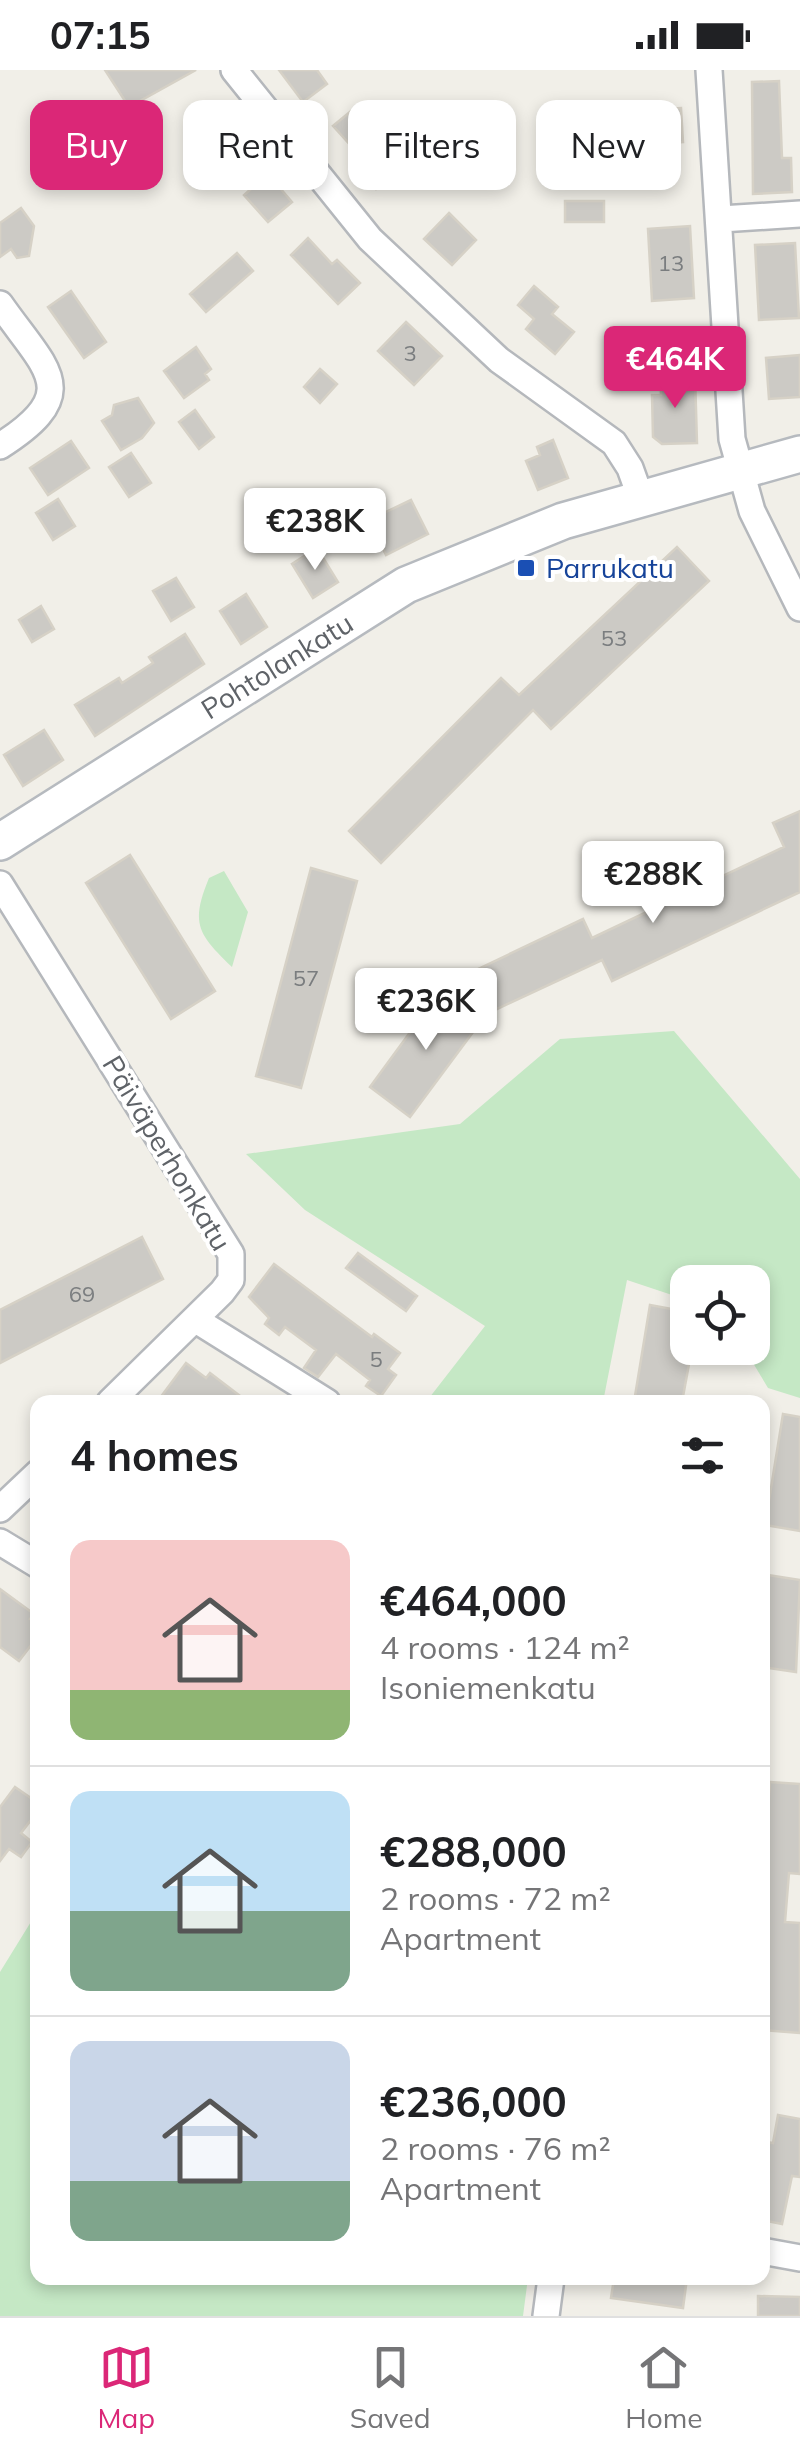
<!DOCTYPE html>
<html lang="en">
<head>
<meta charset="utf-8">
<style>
  :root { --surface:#fff; --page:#f2f2f2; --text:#202124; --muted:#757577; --line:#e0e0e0; --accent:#db2777 }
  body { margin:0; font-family:Mulish,sans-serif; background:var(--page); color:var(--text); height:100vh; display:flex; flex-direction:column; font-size:38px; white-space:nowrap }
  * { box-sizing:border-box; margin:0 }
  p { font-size:32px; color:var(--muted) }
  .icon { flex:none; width:55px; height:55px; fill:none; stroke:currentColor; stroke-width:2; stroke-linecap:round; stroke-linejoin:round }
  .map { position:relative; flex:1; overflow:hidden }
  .sheet { position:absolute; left:30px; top:1325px; width:740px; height:890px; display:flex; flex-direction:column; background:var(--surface); border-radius:20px; box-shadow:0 5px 15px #0003 }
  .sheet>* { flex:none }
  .banner { position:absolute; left:30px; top:30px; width:740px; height:90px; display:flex; gap:20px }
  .buttons { position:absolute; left:670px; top:1195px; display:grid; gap:20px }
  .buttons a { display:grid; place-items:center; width:100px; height:100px; border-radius:20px; background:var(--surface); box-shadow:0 5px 15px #0003; font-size:50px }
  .price { position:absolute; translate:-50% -85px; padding:0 22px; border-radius:10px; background:#fff; color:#222; font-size:32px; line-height:65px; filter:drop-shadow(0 2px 5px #0008) }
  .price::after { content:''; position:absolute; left:50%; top:60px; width:30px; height:22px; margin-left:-15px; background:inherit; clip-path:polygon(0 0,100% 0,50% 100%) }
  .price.current { background:var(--accent); color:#fff }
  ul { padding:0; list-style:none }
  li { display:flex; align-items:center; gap:30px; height:250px; padding:0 40px }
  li+li { border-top:2px solid var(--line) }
  li span { display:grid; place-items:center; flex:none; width:280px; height:200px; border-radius:20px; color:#555 }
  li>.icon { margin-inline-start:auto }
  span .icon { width:120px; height:120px; fill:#fffc; stroke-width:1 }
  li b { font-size:42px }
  h2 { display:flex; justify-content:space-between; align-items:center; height:120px; padding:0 40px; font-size:42px }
  .chip { padding:0 35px; border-radius:20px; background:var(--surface); box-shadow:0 5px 15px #0003; font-size:35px; line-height:90px }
  .chip.current { background:var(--accent); color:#fff }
  .status { display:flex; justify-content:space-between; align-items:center; height:70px; padding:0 50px; background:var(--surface); direction:ltr }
  .status svg { height:28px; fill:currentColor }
  .menu { display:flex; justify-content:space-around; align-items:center; height:140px; border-top:2px solid var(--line); background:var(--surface); font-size:28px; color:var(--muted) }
  .menu a { display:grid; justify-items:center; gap:5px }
  .menu .current { color:var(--accent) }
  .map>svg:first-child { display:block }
  .green { fill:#c5e8c5 }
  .building { fill:#cccac5; stroke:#d6d1c6; stroke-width:2.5 }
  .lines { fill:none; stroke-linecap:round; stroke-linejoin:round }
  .minor-casing { stroke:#b5b8bc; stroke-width:30 }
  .secondary-casing { stroke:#b6babf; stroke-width:40 }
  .minor { stroke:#fff; stroke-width:25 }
  .secondary { stroke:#fff; stroke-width:35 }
  .transit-dot { fill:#1a4fb4; stroke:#fff; stroke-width:4 }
  .labels { text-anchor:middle; stroke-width:8; stroke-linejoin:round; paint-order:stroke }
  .number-label { font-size:22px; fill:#7a7d7f }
  .transit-label { font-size:28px; fill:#164399; stroke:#fff; text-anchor:start }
  .street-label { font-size:28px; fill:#5f6368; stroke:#fff }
</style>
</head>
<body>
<div class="status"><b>07:15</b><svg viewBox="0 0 49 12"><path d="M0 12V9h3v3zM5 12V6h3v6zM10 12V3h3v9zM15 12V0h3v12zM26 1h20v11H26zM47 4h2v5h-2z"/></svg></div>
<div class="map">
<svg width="800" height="2246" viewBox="0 0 800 2246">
  <rect width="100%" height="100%" fill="#f1efe8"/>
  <path class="green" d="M224 801 248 842 232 897C198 864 190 854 209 808Z
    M674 961 800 1109V1328L768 1318 744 1278H752V1212H688L687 1230 627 1210 603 1332H426L485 1256 305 1140 246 1084 460 1054 560 969Z
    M37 1842 38 2208H528L523 2246H0V1902Z"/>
  <path class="building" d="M105 0H196L129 37Z
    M279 0H317L327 14 303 32Z
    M779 11 782 88H791L792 122 753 124 752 12Z
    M356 37V47L399 98 376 119 354 95 362 88 333 56Z
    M681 38 683 72 640 75 639 53H647V40Z
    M219 50 239 77 216 94 196 68Z
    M268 104 292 132 268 152 244 125Z
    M565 131H604V152H565Z
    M21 138 34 156 29 186 17 188 11 179 0 187V153Z
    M449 143 476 170 452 195 424 169Z
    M690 156 694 228 652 231 648 159Z
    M308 168 332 194 337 190 360 213 338 234 291 185Z
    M795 173 799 248 759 250 755 175Z
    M237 183 253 201 206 242 190 224Z
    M534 216 558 237 552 244 574 262 555 284 526 259 534 249 518 235Z
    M71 221 106 272 84 288 48 237Z
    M406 252 442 286 414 315 378 281Z
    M196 277 211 299 205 304 209 310 184 328 164 301Z
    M800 285V327L769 329 766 288Z
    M320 299 337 314 320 333 304 317Z
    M695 305 697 373 662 374 653 367 652 325H661L660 306Z
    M138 328 154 353 142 368 121 380 102 351 112 345 114 335Z
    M195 340 214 367 199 379 179 352Z
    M553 370 568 408 538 420 526 391 540 385 537 377Z
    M71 371 89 398 48 425 30 398Z
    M131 383 151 413 129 427 109 397Z
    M58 429 75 456 53 470 36 443Z
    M411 430 428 464 386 485 369 450Z
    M677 477 709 511 551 659 533 640 381 793 349 761 501 608 519 625Z
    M317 478 338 512 313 528 292 494Z
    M176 508 194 537 171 551 153 521Z
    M246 524 267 557 241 574 220 541Z
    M41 536 54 559 32 572 19 550Z
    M185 564 204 594 95 666 75 635 119 608 122 613 153 593 149 587Z
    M44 660 63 690 23 716 4 685Z
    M800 741V822L612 911 602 890 497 939 478 899 583 849 592 868 784 777 773 753Z
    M130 785 215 921 171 949 86 813Z
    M311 798 357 811 301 1018 256 1006Z
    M441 920 482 950 410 1047 370 1017Z
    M142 1167 163 1209 0 1293V1240Z
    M358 1183 417 1226 406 1241 346 1198Z
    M274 1194 372 1267 374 1264 400 1283 388 1299 396 1305 381 1326 366 1316 370 1310 336 1284 318 1307 304 1298 316 1280 285 1257 279 1265 265 1254 269 1248 249 1227Z
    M650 1235 688 1242V1278H692L682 1332H634Z
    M186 1293 206 1308 210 1303 248 1332H157Z
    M783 1344 800 1347V1461L765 1455Z
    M768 1505 800 1510 796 1602 762 1597Z
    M0 1519 34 1544 30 1549 38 1555V1566L19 1591 0 1577Z
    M770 1712 800 1714V1804L789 1803 785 1852 800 1853V1963L762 1960V1819Z
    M15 1717 38 1733V1741L21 1763 32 1772 21 1787 9 1779 0 1791V1737Z
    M778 2045 800 2049V2107L792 2106 782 2154 762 2150V2094L766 2072 773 2073Z
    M614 2208H687L683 2238 611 2228Z
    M758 2226 800 2227V2246H758Z"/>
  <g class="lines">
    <g class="minor-casing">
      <path id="minor" d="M234 0 370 169 499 290 614 373 630 398 640 426
        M709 0 732 369 752 441 800 538
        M721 149 800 144
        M0 234C46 300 85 322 0 376
        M0 814 231 1184V1210L222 1222 110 1332
        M196 1250 327 1332
        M0 1439 38 1403
        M0 1472 38 1495
        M762 2181 800 2188
        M546 2246 551 2208"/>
    </g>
    <g class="secondary-casing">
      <path id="secondary" d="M0 772 406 515 563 451 800 384"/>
    </g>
    <use href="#minor" class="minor"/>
    <use href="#secondary" class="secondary"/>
  </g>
  <rect class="transit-dot" x="516" y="488" width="20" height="20" rx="5"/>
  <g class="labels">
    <g class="number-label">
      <text x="671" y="201">13</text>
      <text x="410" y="291">3</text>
      <text x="614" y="576">53</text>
      <text x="306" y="916">57</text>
      <text x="82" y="1232">69</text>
      <text x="376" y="1297">5</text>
    </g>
    <g class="transit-label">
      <text x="546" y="508">Parrukatu</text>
    </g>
    <g class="street-label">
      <text transform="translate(277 596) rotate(-32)" y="10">Pohtolankatu</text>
      <text transform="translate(167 1083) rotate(59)" y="10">Päiväperhonkatu</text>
    </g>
  </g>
</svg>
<div class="buttons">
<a><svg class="icon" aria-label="locate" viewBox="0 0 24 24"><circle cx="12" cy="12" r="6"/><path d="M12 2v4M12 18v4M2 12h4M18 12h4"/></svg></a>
</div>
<b class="price current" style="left:675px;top:341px">€464K</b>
<b class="price" style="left:315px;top:503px">€238K</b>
<b class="price" style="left:653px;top:856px">€288K</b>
<b class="price" style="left:426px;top:983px">€236K</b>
<div class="banner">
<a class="chip current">Buy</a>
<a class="chip">Rent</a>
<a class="chip">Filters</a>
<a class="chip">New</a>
</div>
<section class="sheet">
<h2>4 homes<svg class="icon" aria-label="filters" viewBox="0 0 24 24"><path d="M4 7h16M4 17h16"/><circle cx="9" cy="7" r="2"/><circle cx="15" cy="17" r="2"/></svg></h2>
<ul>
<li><span style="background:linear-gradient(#f6c9c9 75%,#8fb573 0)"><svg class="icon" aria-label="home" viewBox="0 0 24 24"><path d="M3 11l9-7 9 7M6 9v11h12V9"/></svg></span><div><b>€464,000</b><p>4 rooms · 124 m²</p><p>Isoniemenkatu</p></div></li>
<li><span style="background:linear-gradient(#bfe0f5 60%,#7fa58c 0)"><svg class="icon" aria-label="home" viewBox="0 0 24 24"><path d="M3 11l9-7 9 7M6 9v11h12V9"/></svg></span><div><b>€288,000</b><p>2 rooms · 72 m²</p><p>Apartment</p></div></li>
<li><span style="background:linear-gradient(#c9d6e8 70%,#7fa58c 0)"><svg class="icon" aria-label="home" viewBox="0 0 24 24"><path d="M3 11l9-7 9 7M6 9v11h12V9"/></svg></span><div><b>€236,000</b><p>2 rooms · 76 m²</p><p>Apartment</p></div></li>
</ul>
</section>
</div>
<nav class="menu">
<a class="current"><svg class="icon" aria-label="map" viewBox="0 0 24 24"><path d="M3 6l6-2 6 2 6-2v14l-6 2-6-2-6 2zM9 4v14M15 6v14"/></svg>Map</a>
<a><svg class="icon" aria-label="saved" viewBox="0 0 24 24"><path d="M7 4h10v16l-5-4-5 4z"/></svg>Saved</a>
<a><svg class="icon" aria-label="home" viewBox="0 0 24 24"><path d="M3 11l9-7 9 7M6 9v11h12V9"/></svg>Home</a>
</nav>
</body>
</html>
